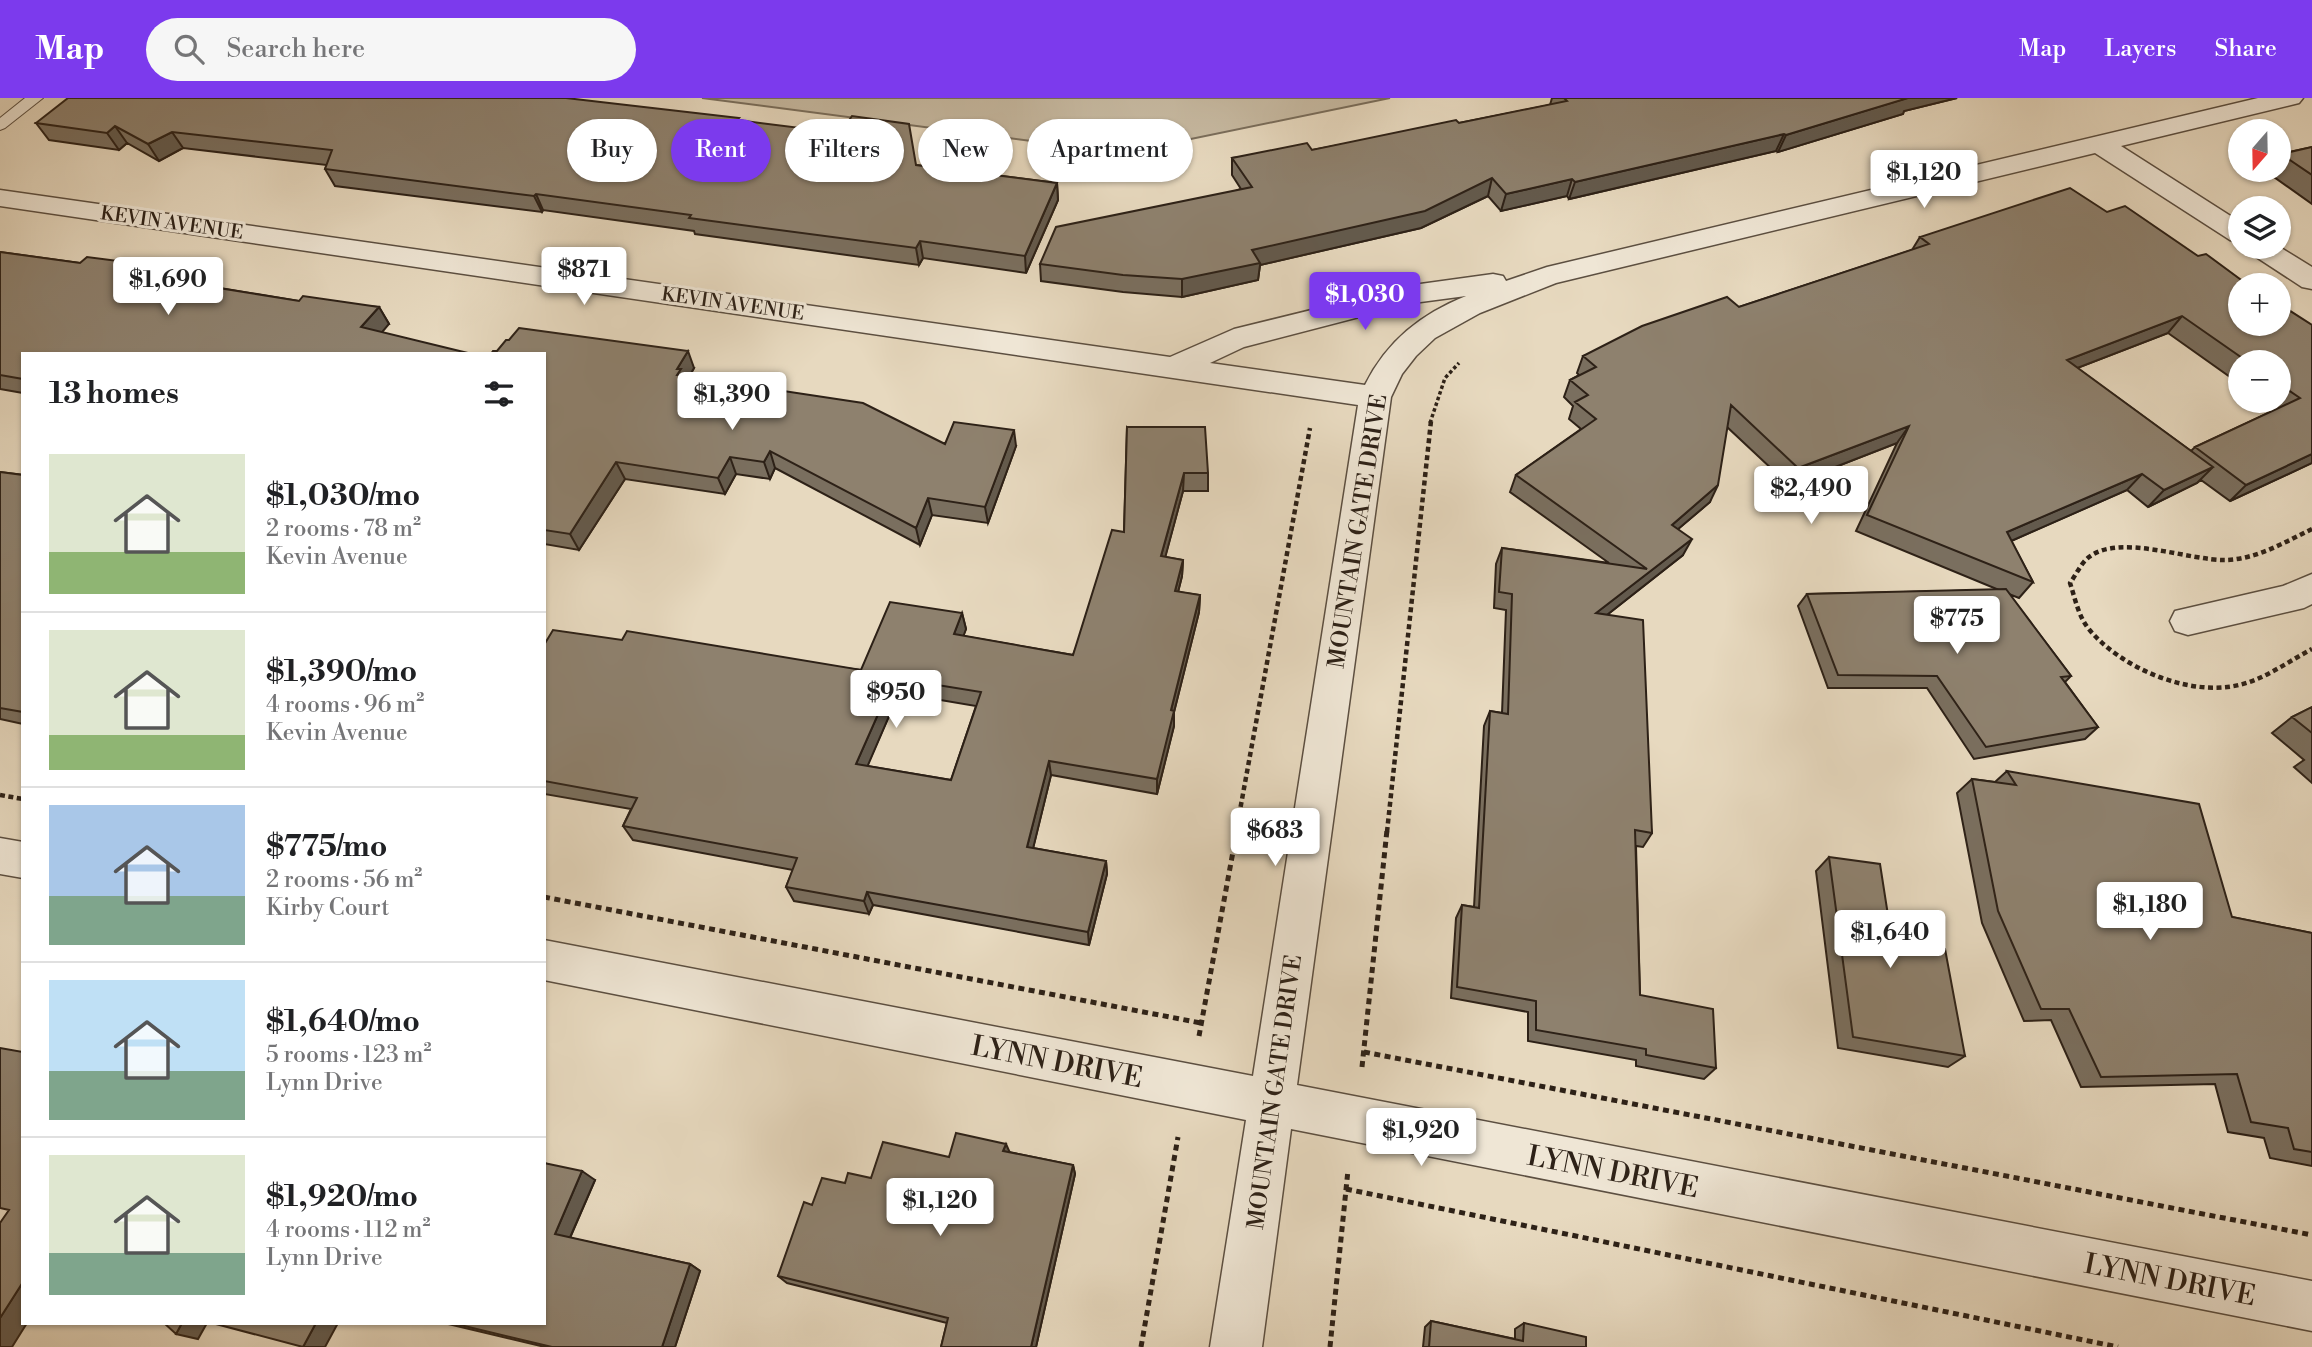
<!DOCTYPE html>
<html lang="en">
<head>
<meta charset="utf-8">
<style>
  :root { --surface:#fff; --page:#f6f6f6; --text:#202124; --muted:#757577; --line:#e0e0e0; --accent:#7c3aed }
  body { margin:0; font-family:"Libre Bodoni",serif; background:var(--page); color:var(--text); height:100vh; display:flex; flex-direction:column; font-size:26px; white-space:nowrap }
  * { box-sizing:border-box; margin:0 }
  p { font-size:23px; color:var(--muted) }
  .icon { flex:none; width:38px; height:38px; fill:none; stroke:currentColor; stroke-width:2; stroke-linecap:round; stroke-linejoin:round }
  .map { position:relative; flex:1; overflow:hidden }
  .sheet { position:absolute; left:21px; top:254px; width:525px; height:973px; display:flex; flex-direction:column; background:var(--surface); border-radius:0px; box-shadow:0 2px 5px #0004 }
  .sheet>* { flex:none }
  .hud { position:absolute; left:567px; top:21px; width:665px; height:63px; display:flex; gap:14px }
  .needle { width:46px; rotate:200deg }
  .fabs { position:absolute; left:2228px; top:21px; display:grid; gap:14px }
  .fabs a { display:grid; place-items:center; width:63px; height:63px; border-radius:50%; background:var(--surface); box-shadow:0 2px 5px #0004; font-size:35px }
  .price { position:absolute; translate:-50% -60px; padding:0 16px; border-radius:7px; background:#fff; color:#222; font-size:23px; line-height:46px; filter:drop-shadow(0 2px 4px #0008) }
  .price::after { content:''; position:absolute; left:50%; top:42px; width:21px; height:16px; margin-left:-10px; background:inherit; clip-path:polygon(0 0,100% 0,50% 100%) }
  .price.on { background:var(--accent); color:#fff }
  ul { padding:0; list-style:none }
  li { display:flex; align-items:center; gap:21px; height:175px; padding:0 28px }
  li+li { border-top:2px solid var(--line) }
  li span { display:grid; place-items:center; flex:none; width:196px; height:140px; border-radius:0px; color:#555 }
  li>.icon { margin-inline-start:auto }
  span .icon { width:84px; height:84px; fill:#fffc; stroke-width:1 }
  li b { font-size:30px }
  h2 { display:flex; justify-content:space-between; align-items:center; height:84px; padding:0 28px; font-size:30px }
  .pill { padding:0 24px; border-radius:32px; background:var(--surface); box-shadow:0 2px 5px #0004; font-size:24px; line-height:63px }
  .pill.on { background:var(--accent); color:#fff }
  header { display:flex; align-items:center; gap:42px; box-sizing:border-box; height:98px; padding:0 35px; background:var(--accent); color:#fff }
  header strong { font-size:33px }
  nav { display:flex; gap:38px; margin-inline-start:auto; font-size:24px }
  .search { width:490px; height:63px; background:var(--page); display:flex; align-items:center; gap:18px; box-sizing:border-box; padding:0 24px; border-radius:38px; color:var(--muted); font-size:26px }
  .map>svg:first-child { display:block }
  .green { fill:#c7baa2; stroke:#7a6e5c; stroke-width:2 }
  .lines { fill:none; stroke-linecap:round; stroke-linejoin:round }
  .service-casing { stroke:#5c4f41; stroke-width:2 }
  .minor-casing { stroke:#5c4f41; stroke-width:3 }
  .path-far2 { stroke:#2d2117; stroke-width:3.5; stroke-dasharray:3.5 2.5; stroke-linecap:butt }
  .path-far1 { stroke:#2d2117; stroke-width:4.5; stroke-dasharray:5 3.5; stroke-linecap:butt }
  .path { stroke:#2d2117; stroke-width:5; stroke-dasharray:6 4.5; stroke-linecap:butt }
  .service { fill:#efe6d5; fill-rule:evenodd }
  .minor { fill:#efe6d5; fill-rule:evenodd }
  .wall { fill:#7a6f5f; stroke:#2d2117; stroke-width:2; fill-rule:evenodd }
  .shaded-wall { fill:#635a4d; stroke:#2d2117; stroke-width:2 }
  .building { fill:#8e816e; stroke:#2d2117; stroke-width:2; fill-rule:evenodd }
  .labels { text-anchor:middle; stroke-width:6; stroke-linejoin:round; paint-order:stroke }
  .far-street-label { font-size:19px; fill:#2d2117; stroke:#efe6d5 }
  .street-label { font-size:23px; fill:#2d2117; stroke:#efe6d5 }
  .near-street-label { font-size:28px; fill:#2d2117; stroke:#efe6d5 }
</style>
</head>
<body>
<header>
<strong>Map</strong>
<div class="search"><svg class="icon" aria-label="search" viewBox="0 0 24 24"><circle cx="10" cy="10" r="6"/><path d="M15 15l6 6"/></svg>Search here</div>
<nav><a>Map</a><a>Layers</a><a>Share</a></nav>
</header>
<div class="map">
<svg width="2312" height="1249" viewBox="0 0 2312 1249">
  <rect width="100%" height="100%" fill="#e7d9bf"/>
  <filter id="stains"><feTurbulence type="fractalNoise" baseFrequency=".00286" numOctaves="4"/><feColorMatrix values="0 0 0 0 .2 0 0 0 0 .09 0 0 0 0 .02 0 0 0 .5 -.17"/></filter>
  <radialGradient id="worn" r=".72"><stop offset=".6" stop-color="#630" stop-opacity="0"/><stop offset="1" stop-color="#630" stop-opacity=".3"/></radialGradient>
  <path class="green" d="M702 0H1390L1123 55Z"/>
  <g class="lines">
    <g class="service-casing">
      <path id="service" d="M25 0H43L5 30 0 32V20Z"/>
    </g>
    <g class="minor-casing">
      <path id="minor" d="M2258 0H2303L2299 5 2121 48 2240 124V145L2230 142 2095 55 1556 185 1480 215 1435 240 1416 258 1402 276 1391 299 1297 987 2312 1183V1233L1291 1031 1262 1249H1210L1246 1022 544 882V842L1253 978 1358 307 0 108V92L1170 259 1234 231 1413 187 1493 176 1503 178 1506 183 1547 169ZM1466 198C1421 216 1387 243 1365 287L1210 265 1244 249 1413 205Z
        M2278 148 2312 169V191L2302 189 2250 155 2246 149Z
        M2312 476V506L2304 510 2188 537 2175 533 2170 523 2175 513 2283 488Z
        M0 740 23 744V780L0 776Z"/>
    </g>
    <path class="path-far2" d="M1430 325 1445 280 1459 265"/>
    <path class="path-far1" d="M2312 431C2285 444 2257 461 2226 462 2190 463 2120 435 2089 459 2081 465 2076 477 2070 485 2075 500 2078 517 2088 530 2120 570 2189 599 2239 587 2265 581 2289 563 2312 551
      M0 697 23 701
      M1236 734 1310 330
      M1387 734 1431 323"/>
    <path class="path" d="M544 799 1201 925
      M1199 938 1237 732
      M1364 954 2312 1137
      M1362 969 1387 732
      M1346 1091 2118 1249
      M1141 1249 1178 1039
      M1330 1249 1348 1072"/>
    <use href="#service" class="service"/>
    <use href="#minor" class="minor"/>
  </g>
  <path class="wall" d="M1552 0H1957L1904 13 1903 16 1778 54 1776 53 1569 101 1567 98 1501 113 1488 98 1421 130 1260 167 1258 182 1182 199 1123 194 1041 183 1040 166 1241 91 1232 77V60L1312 52 1459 25 1550 7Z
    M740 22 916 67 1057 85 1058 102 1026 175 923 160 919 167 695 136 694 133 543 112 542 114 335 88 325 71 327 67 183 50 159 63 127 45 119 52 49 42 36 25Z
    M2312 49V106L2267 74 2269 72H2278V60L2281 56Z
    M1920 139 2240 226 2281 207 2312 365 2230 403 2201 382 2197 385 2148 409 2127 392 2011 443 2033 484 2019 500 2009 496 2071 578 2065 584 2098 629 2085 641 1974 661 1927 590H1828L1798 508 1807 496 1999 492 1856 433 1897 345 1789 387 1727 329 1710 404 1678 431 1683 457 1607 517 1652 735 1643 749 1636 748 1640 897 1716 970 1704 981 1636 968V962L1528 943V914L1451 900 1456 820 1462 807 1474 809 1484 628 1490 613 1502 615 1506 512 1494 510 1496 466 1502 450 1609 465 1510 394 1516 377 1581 331 1569 321 1573 308 1564 299 1570 282 1579 277 1577 275 1583 258 1739 209 1912 152ZM2168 235 2240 286V264H2278V303H2263L2275 312 2195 349 2191 353 2077 270Z
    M0 154 80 165 177 181 178 183 299 203 379 209 389 226 23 256V295L0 291Z
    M544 256 694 270 689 279 945 346 1016 348 988 425 932 417 920 447 775 370 770 381 736 376 725 396 625 381 579 452 544 446Z
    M1127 329 1208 375V393H1183L1165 459 1183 462 1182 478 1178 494 1200 497 1199 514 1174 614V628L1157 696 1051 677 1033 750 1106 763 1107 776 1089 847 873 807 869 816 794 803 786 789 793 772 633 742 623 728 631 711 545 696 544 698V547L622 542 861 572 962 515 966 531 963 538 1073 557 1124 434ZM899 595 976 608 951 682 867 668Z
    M0 374 23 377V626L0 621Z
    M2312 609V685L2294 669 2304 662 2272 635 2292 619Z
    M2007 673 2232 819 2312 835V1068L2270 1060 2264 1040 2228 1034 2215 986 2081 989 2051 922 2024 923 1982 825 1957 695 1972 681 1995 684Z
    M1829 759 1892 843 1965 958 1948 969 1838 950 1816 773Z
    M1009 1054 1073 1067 1075 1076 1036 1249H941L947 1225 787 1185 778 1178 812 1107 845 1085 871 1080 949 1059Z
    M544 1065 595 1082 570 1140 690 1166 700 1173 675 1249H545L444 1225H544Z
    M1431 1223 1515 1241V1231L1524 1225 1586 1249H1423L1425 1229Z"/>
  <path class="shaded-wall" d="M1907 0H1957L1904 13 1903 16 1778 54 1786 37Z
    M115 28 127 45 119 52 107 35Z
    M172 34 183 50 159 63 148 46Z
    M1784 36 1776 53 1569 101 1575 84Z
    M1492 80 1488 98 1421 130 1260 167 1258 182 1182 199V181L1252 152Z
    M1572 81 1567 98 1501 113 1506 96Z
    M1057 85 1058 102 1026 175 1025 158Z
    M536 96 543 112 542 114 534 98Z
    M920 143 923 160 919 167 916 150Z
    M157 168 170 185 148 177Z
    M379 209 389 226 372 246 361 229Z
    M2182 218 2168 235 2054 279 2067 262Z
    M688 253 694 270 686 284 677 277V271Z
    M1909 328 1897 345 1789 387 1798 370Z
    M1014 332 1016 348 988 425 985 409Z
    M770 353 775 370 770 381 764 364Z
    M2312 356V365L2230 403 2246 387Z
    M730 359 736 376 725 396 718 380Z
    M616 364 625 381 579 452 570 436Z
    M2213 369 2197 385 2148 409 2164 392Z
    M1184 375 1183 393 1161 475V458Z
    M2142 376 2127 392 1993 451 2007 434Z
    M1718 387 1710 404 1664 443 1672 427Z
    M928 400 932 417 920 447 916 430Z
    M1692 441 1683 457 1589 531 1596 515Z
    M1183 462 1182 478 1174 510 1175 493Z
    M1200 497 1199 514 1174 614V628L1157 696V681L1171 612Z
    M962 515 966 531 958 553 954 536Z
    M894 580 899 595 862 681 856 666Z
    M1049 663 1051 677 1030 763 1027 749Z
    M1106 763 1107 776 1089 847 1088 834Z
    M867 794 873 807 869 816 864 803Z
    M1006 1046 1010 1055 1003 1053Z
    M1073 1067 1075 1076 1036 1249H1031Z
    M582 1073 595 1082 568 1144 555 1136Z
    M690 1166 700 1173 675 1249H662Z
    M23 1184V1225H27L12 1249H0V1220Z
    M182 1225H207L198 1241 176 1236Z
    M316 1225H338L325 1249H303Z"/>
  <path class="building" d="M68 0H566L739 20 737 22 840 35 852 18 909 26 916 67 1057 85 1025 158 920 143 916 150 689 120 691 117 536 96 534 98 325 71 332 52 172 34 148 46 115 28 107 35 36 25Z
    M1564 0H1908L1786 37 1784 36 1575 84 1572 81 1506 96 1492 80 1425 113 1252 152 1260 165 1182 181 1123 177 1040 166 1056 129 1252 89 1232 60 1307 45 1312 52 1456 22 1459 25 1567 3Z
    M2312 49V77L2281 56Z
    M2070 90 2107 114 2125 108 2198 158 2206 156 2248 187H2240V226H2278V208L2281 207 2312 227V356L2246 387 2195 349 2300 300 2278 285V264H2248L2182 218 2067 262 2213 369 2164 392 2142 376 2007 434 2033 484 1867 417 1909 328 1798 370 1731 307 1718 387 1672 427 1692 441 1596 515 1643 522 1652 735 1635 732 1640 897 1713 911 1716 970 1646 957V951L1536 932V903L1457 889 1462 807 1479 810 1490 613 1508 616 1512 496 1499 494 1502 450 1647 471 1516 377 1596 321 1575 304 1588 297 1570 282 1596 269 1583 258 1642 228 1727 199 1739 209 1929 146 1920 139Z
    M0 154 80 165 87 159 157 168 148 177 177 181 175 183 299 203 303 198 379 209 361 229 472 256H23V281L0 277Z
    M519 230 688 253 677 271H681L677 277 863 305 945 346 954 324 1014 332 985 409 928 400 916 430 770 353 764 364 730 359 718 380 616 364 570 436 544 432V256H491L493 253H497L506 242H509Z
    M1127 329H1205L1208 375H1184L1161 458 1183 462 1175 493 1200 497 1171 612 1174 613 1157 681 1049 663 1027 749 1106 763 1088 834 867 794 864 803 786 789 797 760 623 728 637 700 544 683V547L553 532 622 542 627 533 861 572 890 504 962 515 954 536 1073 557 1112 432 1124 434ZM894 580 981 594 951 682 856 666Z
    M0 374 23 377V614L0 610Z
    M2006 491 2071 578 2061 579 2098 629 1986 649 1937 578 1838 577 1807 496Z
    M2312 609V635L2292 619Z
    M2007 673 2199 706 2232 819 2312 835V1054L2294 1051 2288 1030 2251 1024 2237 976 2101 979 2069 911H2041L1998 813 1972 681 2016 687Z
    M1829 759 1880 766 1892 843 1945 851 1965 958 1853 939Z
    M0 950 23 954V1184L0 1220V1125L9 1112 0 1110Z
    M956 1035 1006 1046 1003 1053 1073 1067 1031 1249H941L948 1220 778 1178 804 1104 812 1107 822 1080 845 1085 848 1075 871 1080 883 1044 949 1059Z
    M544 1065 582 1073 555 1136 690 1166 662 1249H552L452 1225H544Z
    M1431 1223 1523 1243 1524 1225 1586 1239V1249H1429Z
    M164 1225H182L176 1236Z
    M212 1225H316L303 1249Z"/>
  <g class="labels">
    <g class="far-street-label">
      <text transform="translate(172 124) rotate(8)" y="7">KEVIN AVENUE</text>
      <text transform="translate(733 205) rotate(8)" y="7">KEVIN AVENUE</text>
    </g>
    <g class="street-label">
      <text transform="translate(1357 433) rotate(-81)" y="8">MOUNTAIN GATE DRIVE</text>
      <text transform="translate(1274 994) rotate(-82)" y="8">MOUNTAIN GATE DRIVE</text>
    </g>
    <g class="near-street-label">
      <text transform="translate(1057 963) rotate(11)" y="10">LYNN DRIVE</text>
      <text transform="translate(1613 1073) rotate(11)" y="10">LYNN DRIVE</text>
      <text transform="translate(2170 1181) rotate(11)" y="10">LYNN DRIVE</text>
    </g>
  </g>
  <rect width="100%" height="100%" filter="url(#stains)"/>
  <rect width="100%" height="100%" fill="url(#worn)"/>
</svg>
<div class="fabs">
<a><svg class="needle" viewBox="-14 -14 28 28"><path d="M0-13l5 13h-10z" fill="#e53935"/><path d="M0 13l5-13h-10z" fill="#757577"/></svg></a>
<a><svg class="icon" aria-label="layers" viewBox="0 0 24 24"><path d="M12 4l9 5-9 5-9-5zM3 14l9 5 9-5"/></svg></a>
<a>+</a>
<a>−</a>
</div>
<b class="price" style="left:1924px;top:112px">$1,120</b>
<b class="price" style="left:584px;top:209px">$871</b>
<b class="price" style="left:168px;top:219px">$1,690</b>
<b class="price on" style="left:1365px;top:234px">$1,030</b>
<b class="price" style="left:732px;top:334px">$1,390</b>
<b class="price" style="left:1811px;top:428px">$2,490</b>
<b class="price" style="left:1957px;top:558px">$775</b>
<b class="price" style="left:896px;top:632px">$950</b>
<b class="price" style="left:1275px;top:770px">$683</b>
<b class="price" style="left:2150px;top:844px">$1,180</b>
<b class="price" style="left:1890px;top:872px">$1,640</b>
<b class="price" style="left:1421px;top:1070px">$1,920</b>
<b class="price" style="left:940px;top:1140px">$1,120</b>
<div class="hud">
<a class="pill">Buy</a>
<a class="pill on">Rent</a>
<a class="pill">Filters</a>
<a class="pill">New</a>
<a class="pill">Apartment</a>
</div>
<section class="sheet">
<h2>13 homes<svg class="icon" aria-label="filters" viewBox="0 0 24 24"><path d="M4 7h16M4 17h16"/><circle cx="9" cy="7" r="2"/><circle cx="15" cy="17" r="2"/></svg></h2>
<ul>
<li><span style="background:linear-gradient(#dfe7d0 70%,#8fb573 0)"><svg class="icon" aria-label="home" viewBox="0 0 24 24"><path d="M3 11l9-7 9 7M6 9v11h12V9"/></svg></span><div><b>$1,030/mo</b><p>2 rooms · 78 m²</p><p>Kevin Avenue</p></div></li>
<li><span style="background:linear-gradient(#dfe7d0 75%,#8fb573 0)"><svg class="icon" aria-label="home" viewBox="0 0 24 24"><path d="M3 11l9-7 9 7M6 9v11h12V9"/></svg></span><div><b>$1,390/mo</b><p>4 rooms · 96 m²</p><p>Kevin Avenue</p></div></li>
<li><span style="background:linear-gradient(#a9c7e8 65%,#7fa58c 0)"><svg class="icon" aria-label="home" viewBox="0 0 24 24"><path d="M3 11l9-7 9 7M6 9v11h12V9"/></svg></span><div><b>$775/mo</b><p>2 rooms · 56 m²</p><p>Kirby Court</p></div></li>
<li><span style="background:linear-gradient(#bfe0f5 65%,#7fa58c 0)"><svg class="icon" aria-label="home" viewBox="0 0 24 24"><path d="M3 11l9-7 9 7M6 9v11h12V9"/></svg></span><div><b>$1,640/mo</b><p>5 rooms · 123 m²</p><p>Lynn Drive</p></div></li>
<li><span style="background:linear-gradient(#dfe7d0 70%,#7fa58c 0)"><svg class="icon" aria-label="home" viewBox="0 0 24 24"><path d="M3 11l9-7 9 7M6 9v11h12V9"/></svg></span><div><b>$1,920/mo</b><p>4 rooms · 112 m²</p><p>Lynn Drive</p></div></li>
</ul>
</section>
</div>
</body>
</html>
